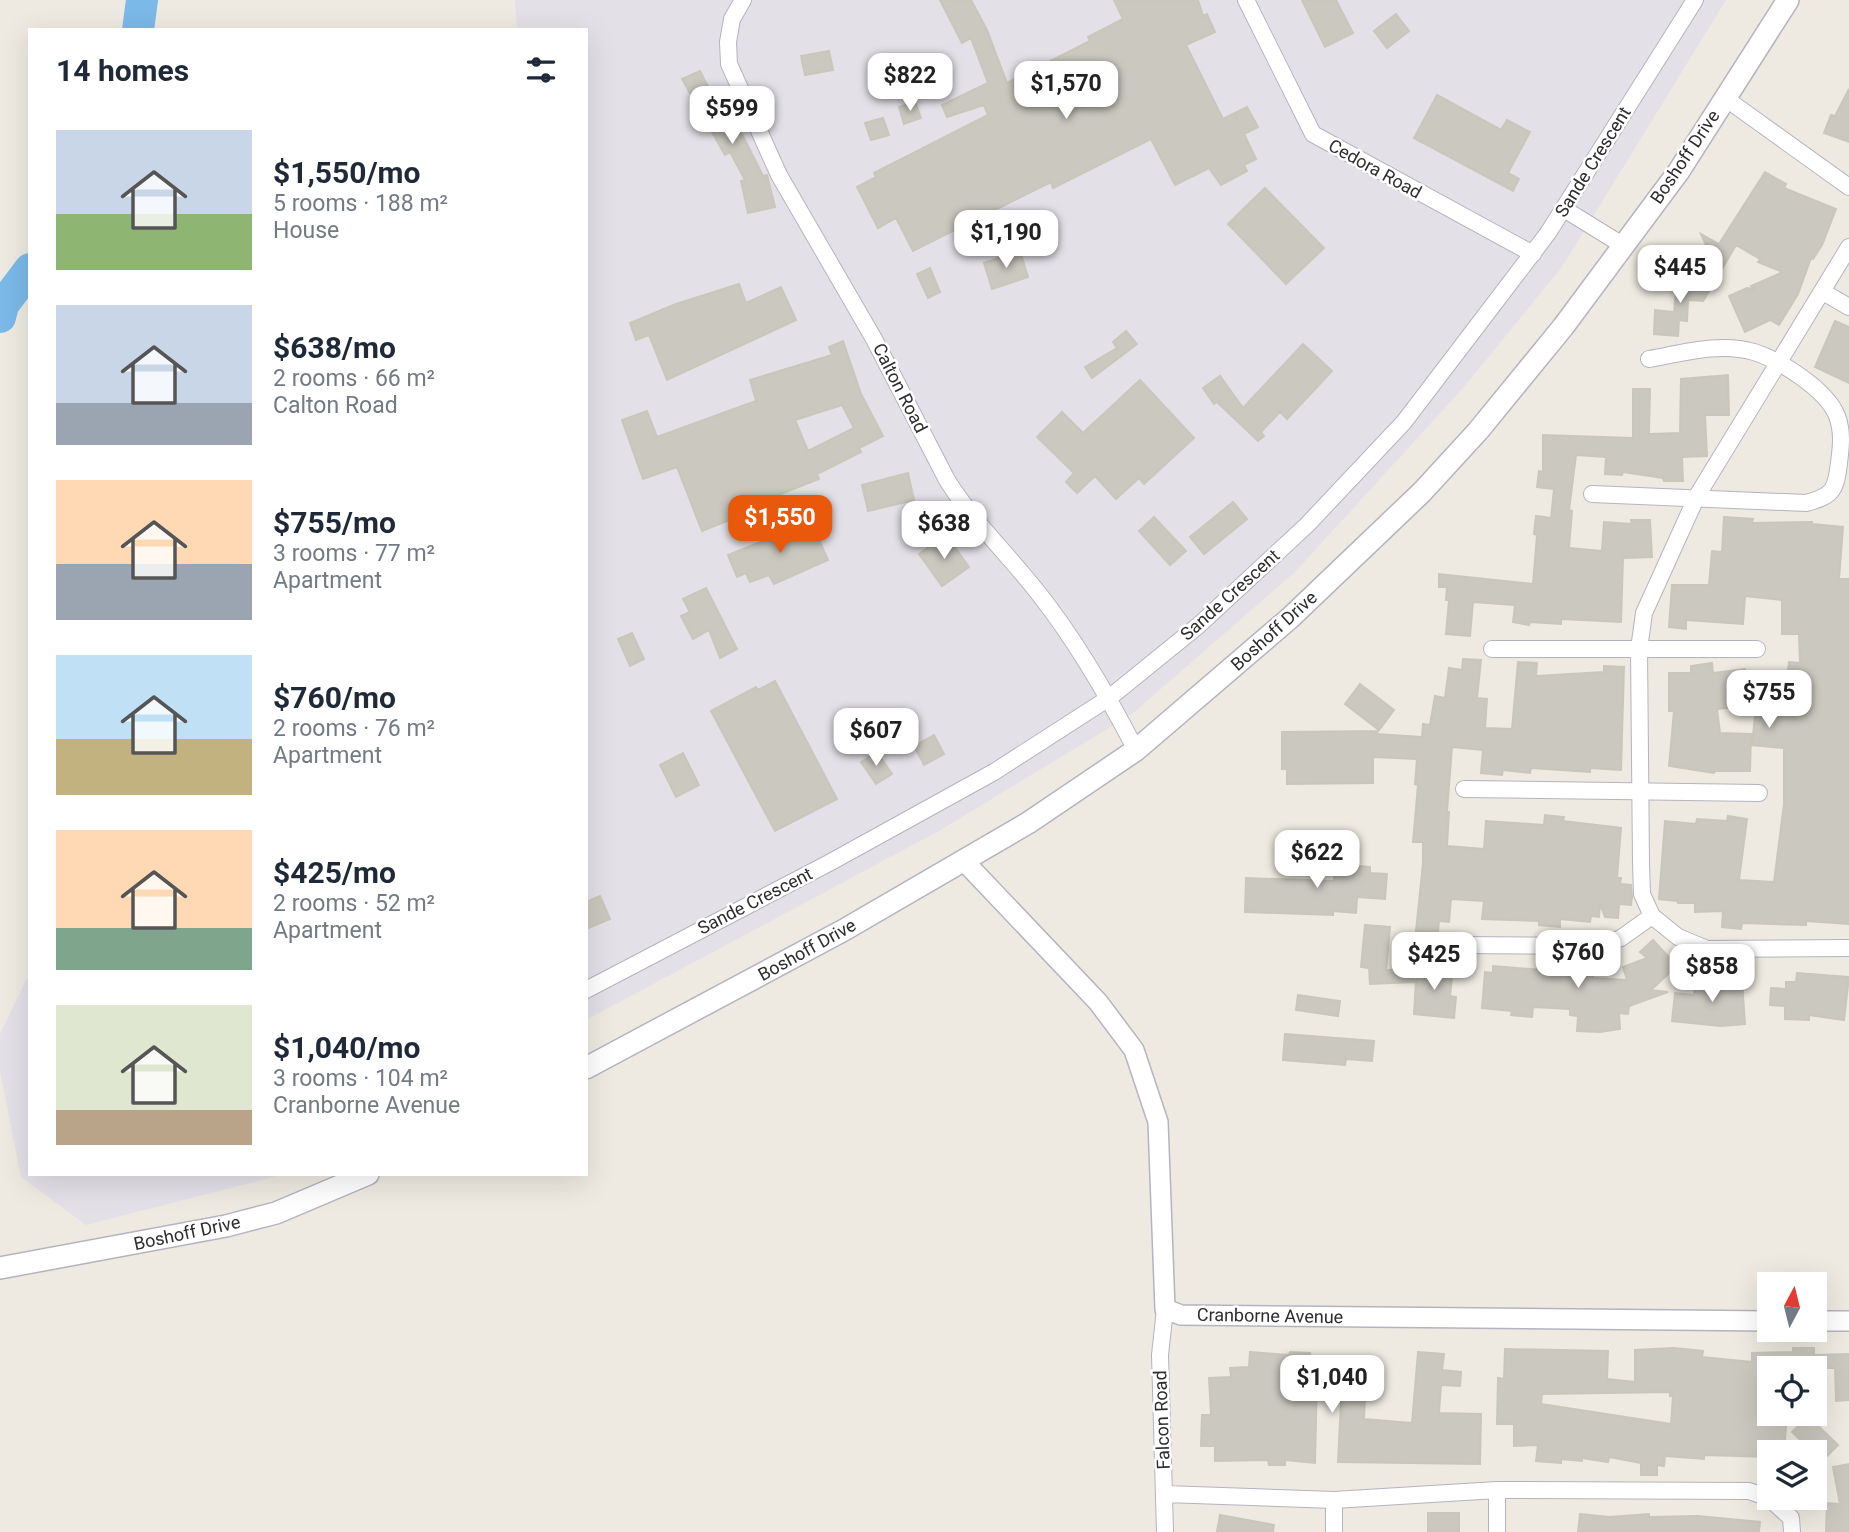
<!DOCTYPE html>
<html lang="en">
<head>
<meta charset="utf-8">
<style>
  :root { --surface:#fff; --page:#f6f6f7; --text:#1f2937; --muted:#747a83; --accent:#ea580c }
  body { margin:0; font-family:Roboto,sans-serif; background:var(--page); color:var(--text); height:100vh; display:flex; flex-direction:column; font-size:26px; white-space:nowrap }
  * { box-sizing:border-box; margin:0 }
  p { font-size:23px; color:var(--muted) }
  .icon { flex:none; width:38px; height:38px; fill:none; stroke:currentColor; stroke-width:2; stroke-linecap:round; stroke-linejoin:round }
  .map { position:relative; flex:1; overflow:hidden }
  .panel { position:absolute; left:28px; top:28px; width:560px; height:1148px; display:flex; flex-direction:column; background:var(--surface); border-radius:0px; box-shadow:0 7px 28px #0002 }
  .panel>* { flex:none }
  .needle { width:46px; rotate:7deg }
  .controls { position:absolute; left:1757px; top:1272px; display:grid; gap:14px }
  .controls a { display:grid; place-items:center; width:70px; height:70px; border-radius:0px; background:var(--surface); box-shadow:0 7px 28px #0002; font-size:35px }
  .price { position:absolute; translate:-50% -60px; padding:0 16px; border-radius:14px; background:#fff; color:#222; font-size:23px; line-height:46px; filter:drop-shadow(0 2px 4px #0008) }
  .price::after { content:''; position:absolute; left:50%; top:42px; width:21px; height:16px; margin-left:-10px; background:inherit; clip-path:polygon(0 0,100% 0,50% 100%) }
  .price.active { background:var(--accent); color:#fff }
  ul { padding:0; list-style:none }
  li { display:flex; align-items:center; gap:21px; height:175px; padding:0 28px }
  li span { display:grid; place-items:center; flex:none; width:196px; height:140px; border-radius:0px; color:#555 }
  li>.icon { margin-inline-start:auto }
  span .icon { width:84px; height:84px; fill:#fffc; stroke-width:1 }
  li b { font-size:30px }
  h2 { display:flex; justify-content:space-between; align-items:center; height:84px; padding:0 28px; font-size:30px }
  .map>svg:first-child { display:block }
  .industrial { fill:#e3e1e7 }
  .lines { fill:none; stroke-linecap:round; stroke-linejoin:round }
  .river { stroke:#7bb9e9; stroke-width:32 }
  .building { fill:#cac8bf; stroke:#c9c6ba; stroke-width:2; fill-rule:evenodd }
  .minor-casing { stroke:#b4b4c0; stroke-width:18 }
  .tertiary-casing { stroke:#b4b4c0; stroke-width:22 }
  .secondary-casing { stroke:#b4b4c0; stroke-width:24 }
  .minor { stroke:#fff; stroke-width:16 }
  .tertiary { stroke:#fff; stroke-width:19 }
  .secondary { stroke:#fff; stroke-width:21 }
  .labels { text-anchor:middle; stroke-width:5; stroke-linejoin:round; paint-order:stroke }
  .street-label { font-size:18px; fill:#2d2d2d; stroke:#fff }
</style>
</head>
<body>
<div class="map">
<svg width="1849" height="1532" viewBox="0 0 1849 1532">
  <rect width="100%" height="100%" fill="#eeeae1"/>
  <path class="industrial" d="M515 0H1726L1562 267 1464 387 1295 572 1132 714 939 831 586 1020V30H517Z
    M30 972V1174H285L86 1225 21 1177 0 1071V1034Z"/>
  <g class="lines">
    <path class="river" d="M138 30 142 0
      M0 317 3 305 30 269"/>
  </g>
  <path class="building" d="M940 0H971L987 30 1007 83 1090 41 1088 37 1123 19 1114 0H1198L1203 16 1207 14 1215 32 1186 45 1223 119 1247 107 1258 127 1244 134 1256 159 1244 165 1247 171 1221 185 1209 168 1175 185 1151 139 1053 188 1051 182 913 251 896 218 878 228 857 187 876 177 874 173 988 115 984 105 947 117 942 105 988 83 971 38 962 43Z
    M1302 0H1336L1353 33 1325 47Z
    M1396 14 1409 31 1387 48 1374 31Z
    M829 51 833 70 805 75 801 56Z
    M700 71 729 128 737 124 763 176 767 175 775 207 748 213 741 181 745 180 730 152 725 155 682 79Z
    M1849 89V142L1824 133 1831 115 1835 116Z
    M1437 95 1501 130 1507 120 1530 132 1508 173 1519 179 1513 191 1414 138Z
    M915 102 921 118 904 124 899 107Z
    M883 118 889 135 871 140 865 123Z
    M1765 172 1786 184 1784 188 1836 209 1822 245 1813 259 1811 258 1798 294 1779 325 1770 320 1745 332 1729 296 1747 288 1754 289 1751 286 1783 272 1758 262 1760 259 1736 245 1719 274 1701 234 1719 244Z
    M1265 188 1324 248 1286 284 1228 224Z
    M1020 251 1028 277 992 289 984 263Z
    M930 268 940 292 928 298 917 274Z
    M1678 269 1689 270V282L1713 285 1703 301 1688 300 1687 321 1679 320 1678 336 1654 334 1655 310 1674 312Z
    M739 284 746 303 781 287 796 320 667 380 649 335 636 340 630 323 676 304Z
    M1835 321 1849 327V383L1815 367Z
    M1126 331 1137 344 1092 378 1085 367 1117 348 1113 342Z
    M843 341 861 394 883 436 859 448 861 452 817 474 819 479 748 507 750 512 702 531 677 467 643 479 622 420 647 411 657 437 756 401 750 380 832 355 829 347ZM842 405 854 428 808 451 795 420Z
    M1303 344 1332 371 1287 419 1280 412 1261 432 1264 436 1258 441 1217 402 1214 404 1203 388 1220 376 1243 408Z
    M1728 375 1729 415H1705L1707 456 1682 457 1683 481H1664L1663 478 1623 472 1622 475 1605 474 1606 457 1576 455 1569 510 1572 511 1569 548 1602 551 1604 522 1632 524 1631 520H1650L1652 557 1623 558 1621 622 1561 619V624L1530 622 1529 625 1513 622 1515 605 1473 602 1470 636 1446 634 1449 600H1446L1447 587H1439V574L1533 584 1537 535 1534 534 1536 516 1551 518 1554 489 1537 487 1539 471 1543 472V435L1633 438V389H1650L1649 434 1680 433 1681 379Z
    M1140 380 1194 438 1144 484 1139 478 1116 499 1095 476 1077 493 1066 482 1074 473 1037 437 1062 412 1083 433Z
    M908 473 914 500 868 511 862 485Z
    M1233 502 1247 519 1204 554 1190 537Z
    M1154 517 1186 551 1170 565 1139 531Z
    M1724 517 1753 519 1752 523 1812 522V524L1843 527 1839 579H1849V924L1806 921V925L1742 923 1741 929 1722 927 1723 911 1695 912V903H1678L1677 901 1659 899 1665 821 1696 824 1697 819 1727 821 1728 816 1747 819 1739 880 1774 882 1784 804V748L1752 745 1756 705 1717 709 1720 733 1751 734 1750 771H1715L1714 773 1669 766 1674 711H1669V673H1691V666L1712 663 1713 673 1745 669 1746 678 1787 680 1789 662 1800 663 1799 634H1782V600L1745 596 1743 624 1686 620V629L1669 627 1672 585H1709L1712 551 1722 552Z
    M811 522 828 560 774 584 769 575 750 582 746 573 737 577 728 555Z
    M946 535 969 567 942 586 919 554Z
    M706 588 737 649 720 658 709 630 693 639 681 616 690 612 683 599Z
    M632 633 644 659 630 666 618 639Z
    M1463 659 1481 660 1477 698 1487 699 1485 728 1512 729 1518 662 1537 663 1536 676 1604 672V666L1624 667 1621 770 1590 768V772L1531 768 1530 773 1503 770 1502 775 1481 773 1483 750 1452 747 1447 812H1449L1447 846 1484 849 1486 821 1544 825 1545 815 1564 817 1563 821 1621 828 1617 878H1621L1620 884 1631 885 1632 897 1631 905 1619 904 1618 918 1605 917 1600 904 1599 917 1591 916 1590 922 1560 919V927L1539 925V921L1482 919 1484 901 1451 899 1449 922 1439 921 1438 933 1416 931 1423 863V842H1413L1418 785 1415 784 1417 759 1373 757V783L1287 784V769H1282V732L1378 731 1376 734 1422 737 1423 724 1430 725 1435 696 1445 698 1449 668 1462 670Z
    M775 681 837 799 775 831 711 711 756 687 758 690Z
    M1360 684 1394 710 1379 730 1345 704Z
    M934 735 944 754 924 765 914 746Z
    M877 752 892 774 876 784 861 762Z
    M683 753 699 785 676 797 660 765Z
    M1334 850 1359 851 1358 866 1370 867V873L1387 874 1385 899 1357 897 1356 913 1333 911V915L1245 912 1246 878 1334 881Z
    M600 896 610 919 586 929V902Z
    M1365 925 1390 927 1386 970 1413 969 1414 982 1370 984 1369 968 1361 967Z
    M1653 940 1677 966 1651 990 1668 992 1629 1006 1628 1014 1619 1013 1620 1029 1600 1032 1577 1031 1578 1016 1570 1015V1009L1533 1007 1532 1017 1511 1015 1512 1011 1482 1008 1485 972 1493 973V966L1543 970 1544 966 1594 968 1593 978 1627 980 1623 967 1647 958 1640 952Z
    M1417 964 1453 968 1450 996 1456 997 1454 1018 1414 1014Z
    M1797 973 1849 977 1844 1020 1809 1015V1020L1785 1019V1006L1770 1005 1771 988 1786 989V982H1796Z
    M1696 978 1742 981 1745 1024 1721 1026 1672 1021 1675 993 1694 995Z
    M1298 995 1340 1001 1338 1016 1296 1010Z
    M1285 1034 1374 1041 1372 1061 1346 1059 1345 1065 1283 1060Z
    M1674 1348 1703 1351 1702 1357 1752 1362V1353L1793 1352V1348H1814V1355L1849 1354V1400L1836 1401 1835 1368H1769V1414H1787L1784 1452H1769V1457L1704 1455V1459L1665 1456 1664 1466 1657 1465V1475H1641V1463L1609 1457 1608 1462 1582 1458V1461L1561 1459V1463L1536 1461 1538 1445 1514 1446V1424H1497L1498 1378 1504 1379 1505 1349 1608 1351 1607 1379 1635 1382V1350ZM1670 1392V1396H1673L1671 1424 1541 1404 1542 1394Z
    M1250 1352 1289 1355 1290 1352 1310 1353 1309 1359H1368V1394H1365L1364 1419 1412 1423 1418 1352 1444 1354 1442 1370 1461 1372 1460 1386 1441 1385 1439 1413 1481 1414 1480 1464 1338 1462 1342 1381 1317 1379 1315 1463 1285 1460V1465H1269L1268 1460 1215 1461V1446H1201L1202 1415H1211L1209 1378 1231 1377 1230 1368 1249 1367Z
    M1808 1416 1838 1445 1822 1461 1792 1432Z
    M1849 1464V1532H1826L1827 1503 1840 1504 1833 1467Z
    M1428 1513H1459V1532H1428Z
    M1580 1514 1609 1517 1649 1514V1517L1698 1516 1760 1522 1759 1532H1578Z
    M1220 1515 1274 1525 1273 1532H1217Z"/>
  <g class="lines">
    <g class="minor-casing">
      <path id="minor" d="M743 0 732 19 728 42 729 64 779 175 874 339 947 480C973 522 1009 555 1039 594 1077 642 1108 696 1136 750
        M1246 0 1313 134 1533 254
        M1725 98 1849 187
        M1564 209 1624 246
        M1849 247 1697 496 1644 613 1639 649 1641 863 1642 894 1652 916 1678 937 1707 949 1849 948
        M1823 292 1849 307
        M1592 494 1806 503C1833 496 1836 490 1839 463 1841 447 1843 432 1837 416 1827 390 1780 360 1754 352 1720 342 1683 353 1649 359
        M1492 649H1757
        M1464 789 1759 793
        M1460 945 1602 946 1621 938 1652 916
        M586 990 829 863 994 772 1109 698 1199 625 1307 525 1404 422 1548 233 1695 0
        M1165 1309 1160 1355 1165 1532
        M1497 1490V1532
        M1165 1494 1334 1500 1497 1490 1749 1491 1769 1498
        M1769 1498 1791 1518 1792 1532
        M1334 1500V1532"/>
    </g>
    <g class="tertiary-casing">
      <path id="tertiary" d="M963 860 1098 1002 1134 1050 1158 1122 1165 1309 1181 1315 1769 1321
        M1815 1321H1849"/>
    </g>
    <g class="secondary-casing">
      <path id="secondary" d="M586 1068 844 930 1028 823 1136 750 1290 618 1422 492 1478 431 1563 327 1679 171 1788 0
        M0 1268 226 1226 276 1213 368 1174"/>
    </g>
    <use href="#minor" class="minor"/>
    <use href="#tertiary" class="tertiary"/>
    <use href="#secondary" class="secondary"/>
  </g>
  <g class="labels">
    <g class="street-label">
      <text transform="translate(1685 157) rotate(-56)" y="6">Boshoff Drive</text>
      <text transform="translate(1593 162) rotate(-58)" y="6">Sande Crescent</text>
      <text transform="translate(1375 169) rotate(29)" y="6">Cedora Road</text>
      <text transform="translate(900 388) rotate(63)" y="6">Calton Road</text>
      <text transform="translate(1230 595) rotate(-42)" y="6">Sande Crescent</text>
      <text transform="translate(1274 631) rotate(-42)" y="6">Boshoff Drive</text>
      <text transform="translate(755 901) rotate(-27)" y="6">Sande Crescent</text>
      <text transform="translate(807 950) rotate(-29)" y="6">Boshoff Drive</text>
      <text transform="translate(187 1233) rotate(-12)" y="6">Boshoff Drive</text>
      <text transform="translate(1270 1316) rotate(1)" y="6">Cranborne Avenue</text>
      <text transform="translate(1162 1420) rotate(-92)" y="6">Falcon Road</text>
    </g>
  </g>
</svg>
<div class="controls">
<a><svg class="needle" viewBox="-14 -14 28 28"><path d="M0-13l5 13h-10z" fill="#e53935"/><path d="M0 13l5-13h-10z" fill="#747a83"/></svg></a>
<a><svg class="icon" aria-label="locate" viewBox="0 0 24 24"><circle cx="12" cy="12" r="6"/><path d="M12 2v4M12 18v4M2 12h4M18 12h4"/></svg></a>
<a><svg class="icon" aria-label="layers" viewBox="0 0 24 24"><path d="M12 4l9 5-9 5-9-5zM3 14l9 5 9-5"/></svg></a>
</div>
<b class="price" style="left:910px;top:113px">$822</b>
<b class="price" style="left:1066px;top:121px">$1,570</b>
<b class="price" style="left:732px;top:146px">$599</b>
<b class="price" style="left:1006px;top:270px">$1,190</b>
<b class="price" style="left:1680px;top:305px">$445</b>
<b class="price active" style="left:780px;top:555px">$1,550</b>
<b class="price" style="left:944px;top:561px">$638</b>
<b class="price" style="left:1769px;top:730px">$755</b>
<b class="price" style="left:876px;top:768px">$607</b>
<b class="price" style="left:1317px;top:890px">$622</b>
<b class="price" style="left:1578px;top:990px">$760</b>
<b class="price" style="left:1434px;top:992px">$425</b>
<b class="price" style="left:1712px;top:1004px">$858</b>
<b class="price" style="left:1332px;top:1415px">$1,040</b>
<section class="panel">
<h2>14 homes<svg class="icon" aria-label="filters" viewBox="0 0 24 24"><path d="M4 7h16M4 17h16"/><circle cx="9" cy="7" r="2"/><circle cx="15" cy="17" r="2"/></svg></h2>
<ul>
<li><span style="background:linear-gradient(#c9d6e8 60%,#8fb573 0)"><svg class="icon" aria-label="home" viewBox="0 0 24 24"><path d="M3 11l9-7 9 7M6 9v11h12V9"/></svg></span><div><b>$1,550/mo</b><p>5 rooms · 188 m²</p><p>House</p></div></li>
<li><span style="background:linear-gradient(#c9d6e8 70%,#9aa5b1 0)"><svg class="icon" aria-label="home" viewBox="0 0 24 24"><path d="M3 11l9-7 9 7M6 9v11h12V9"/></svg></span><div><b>$638/mo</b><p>2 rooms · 66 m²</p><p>Calton Road</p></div></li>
<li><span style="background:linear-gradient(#ffd9b3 60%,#9aa5b1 0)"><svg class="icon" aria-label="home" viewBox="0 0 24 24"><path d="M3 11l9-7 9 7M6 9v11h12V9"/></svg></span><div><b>$755/mo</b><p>3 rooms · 77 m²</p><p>Apartment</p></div></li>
<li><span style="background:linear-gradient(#bfe0f5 60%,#c2b280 0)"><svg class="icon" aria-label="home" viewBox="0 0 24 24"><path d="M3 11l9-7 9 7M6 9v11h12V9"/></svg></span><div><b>$760/mo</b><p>2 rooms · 76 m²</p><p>Apartment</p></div></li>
<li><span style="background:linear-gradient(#ffd9b3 70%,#7fa58c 0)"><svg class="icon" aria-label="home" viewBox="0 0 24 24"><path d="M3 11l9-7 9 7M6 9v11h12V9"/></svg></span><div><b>$425/mo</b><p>2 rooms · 52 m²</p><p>Apartment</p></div></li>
<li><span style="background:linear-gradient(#dfe7d0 75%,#b9a48a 0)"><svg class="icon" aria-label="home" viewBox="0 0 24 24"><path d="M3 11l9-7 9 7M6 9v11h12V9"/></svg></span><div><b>$1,040/mo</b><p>3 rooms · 104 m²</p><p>Cranborne Avenue</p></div></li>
</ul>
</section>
</div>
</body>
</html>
